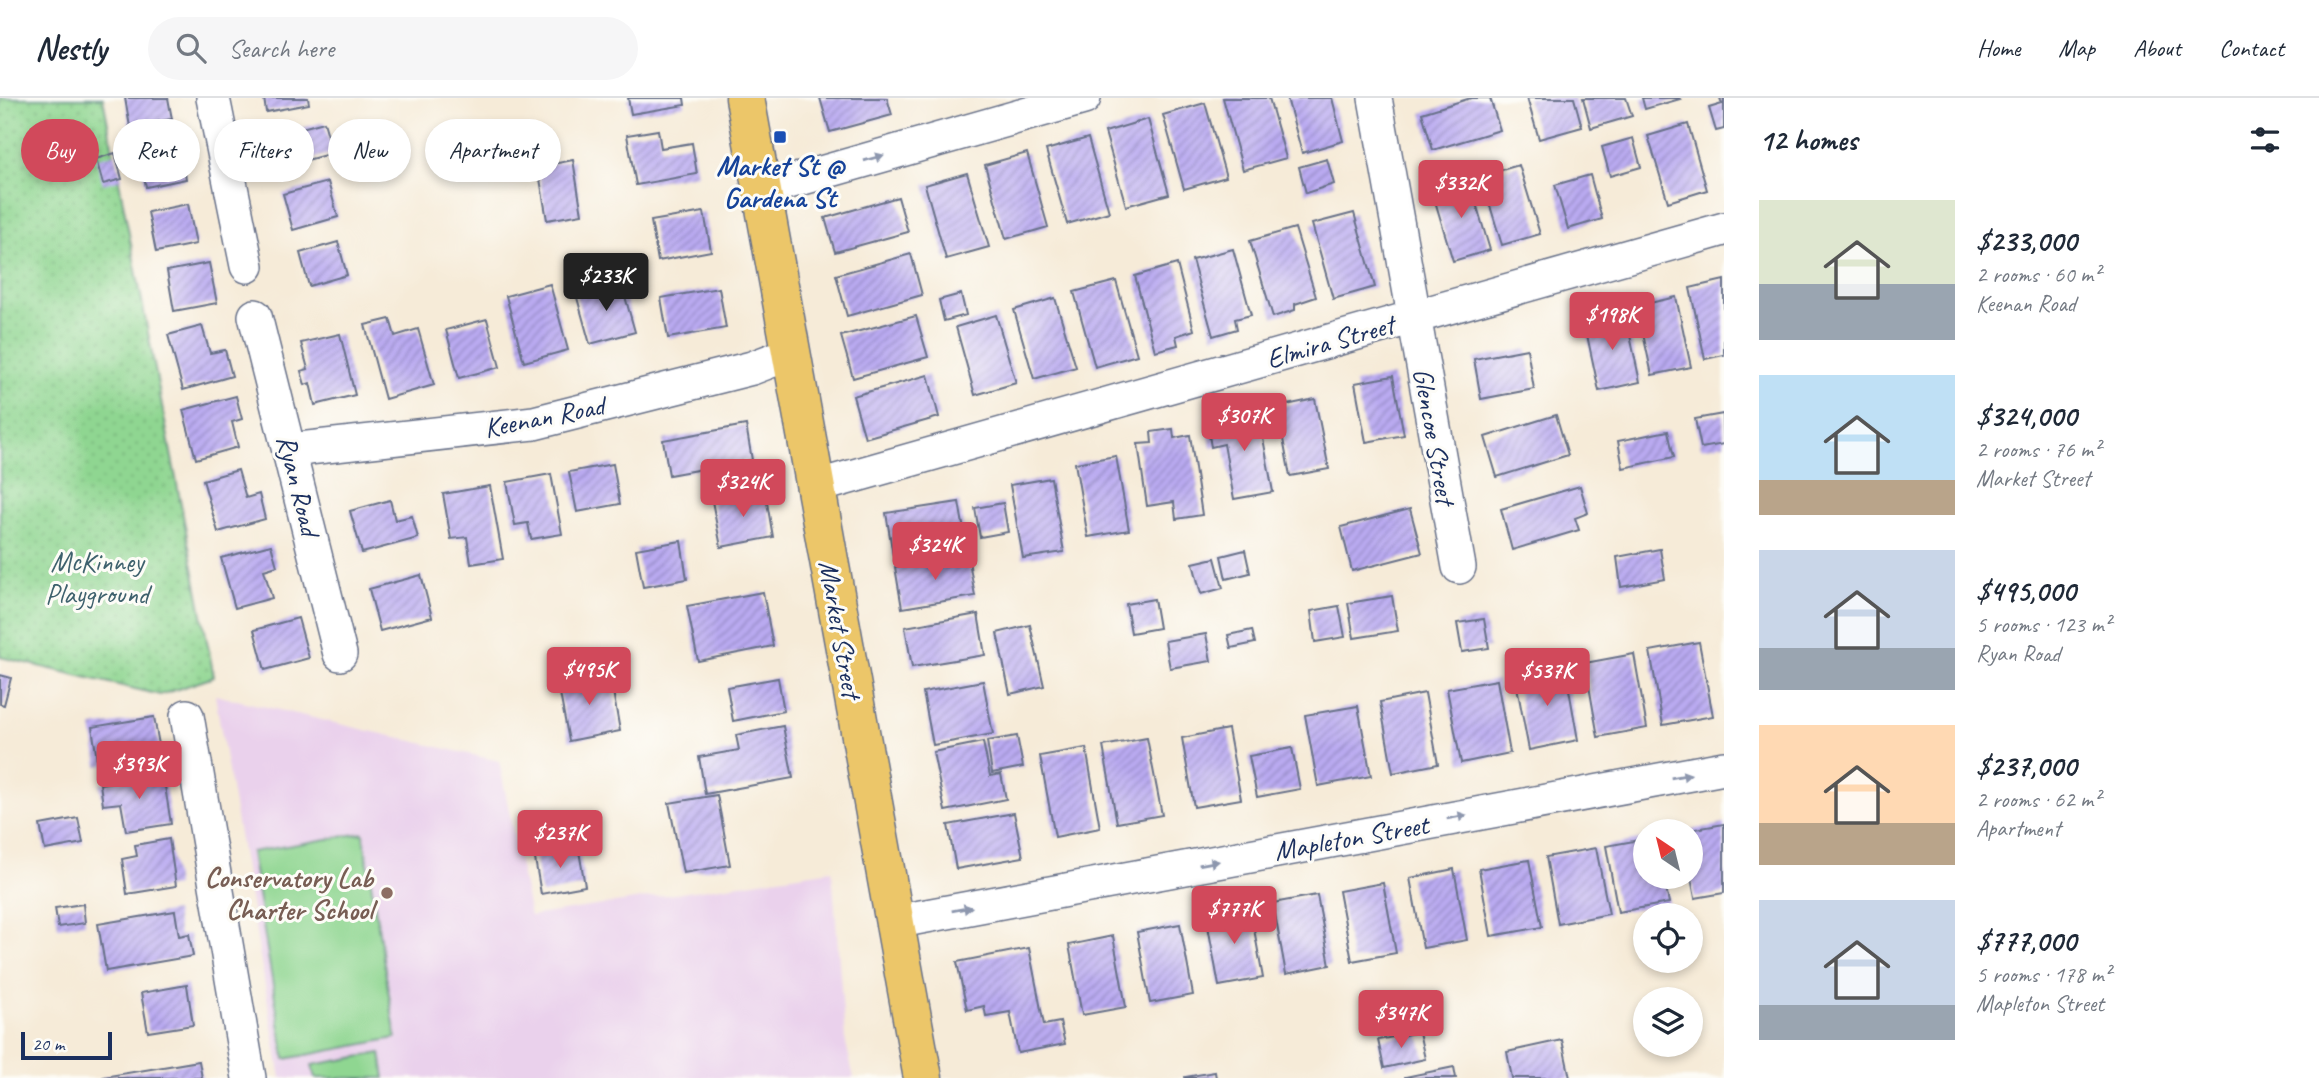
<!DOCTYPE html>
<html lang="en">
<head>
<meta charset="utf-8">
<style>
  :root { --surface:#fff; --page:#f6f6f7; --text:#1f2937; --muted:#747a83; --line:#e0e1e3; --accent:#d1495b }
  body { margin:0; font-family:Caveat,sans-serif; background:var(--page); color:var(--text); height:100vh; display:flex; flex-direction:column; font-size:26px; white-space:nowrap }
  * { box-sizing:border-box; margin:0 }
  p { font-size:23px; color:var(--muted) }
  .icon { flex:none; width:38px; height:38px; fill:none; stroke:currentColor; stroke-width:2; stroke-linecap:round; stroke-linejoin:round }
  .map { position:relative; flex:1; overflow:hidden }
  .drawer { display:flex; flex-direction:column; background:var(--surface); width:595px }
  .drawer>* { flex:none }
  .guide { position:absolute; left:21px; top:21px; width:665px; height:63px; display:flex; gap:14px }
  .needle { width:46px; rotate:325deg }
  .tools { position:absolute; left:1633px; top:721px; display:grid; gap:14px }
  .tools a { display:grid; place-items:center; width:70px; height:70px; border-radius:50%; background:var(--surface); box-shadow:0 4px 10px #0003; font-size:35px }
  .scale { position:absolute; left:21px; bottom:18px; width:91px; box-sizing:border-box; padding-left:7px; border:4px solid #1b2f5e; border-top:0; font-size:19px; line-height:24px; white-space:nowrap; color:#1b2f5e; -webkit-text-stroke:5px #fdfcf7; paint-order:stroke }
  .price { position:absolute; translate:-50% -60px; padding:0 16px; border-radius:7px; background:var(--accent); color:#fff; font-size:23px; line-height:46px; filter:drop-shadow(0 2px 4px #0008) }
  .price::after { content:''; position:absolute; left:50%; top:42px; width:21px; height:16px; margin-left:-10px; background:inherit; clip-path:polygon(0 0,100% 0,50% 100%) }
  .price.selected { background:#222; color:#fff }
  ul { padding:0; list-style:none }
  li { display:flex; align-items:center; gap:21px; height:175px; padding:0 35px }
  li span { display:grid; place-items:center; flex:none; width:196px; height:140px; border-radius:0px; color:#555 }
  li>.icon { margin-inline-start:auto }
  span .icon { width:84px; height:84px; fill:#fffc; stroke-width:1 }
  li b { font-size:30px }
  h2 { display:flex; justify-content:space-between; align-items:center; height:84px; padding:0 35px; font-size:30px }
  .chip { padding:0 24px; border-radius:32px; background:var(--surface); box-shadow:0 4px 10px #0003; font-size:24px; line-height:63px }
  .chip.selected { background:var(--accent); color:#fff }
  header { display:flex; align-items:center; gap:42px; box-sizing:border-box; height:98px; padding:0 35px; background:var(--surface); border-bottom:2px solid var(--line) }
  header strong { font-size:33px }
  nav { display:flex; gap:38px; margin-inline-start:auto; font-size:24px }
  .search { width:490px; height:63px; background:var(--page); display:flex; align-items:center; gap:18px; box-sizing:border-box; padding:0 24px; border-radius:38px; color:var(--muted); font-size:26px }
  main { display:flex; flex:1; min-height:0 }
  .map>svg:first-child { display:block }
  .built { fill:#ead1ec }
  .park { fill:url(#park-dots); stroke:#558278; stroke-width:2 }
  .pitch { fill:#8fd691; stroke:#558278; stroke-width:2 }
  .building { fill:url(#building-hatch) }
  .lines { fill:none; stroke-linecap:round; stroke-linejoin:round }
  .minor-casing { stroke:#687189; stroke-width:36 }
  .major-casing { stroke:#687189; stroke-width:41 }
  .minor { stroke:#fff; stroke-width:33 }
  .major { stroke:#ecc669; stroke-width:38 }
  .oneway { fill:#8d97ae }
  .transit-dot { fill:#1a4fb4; stroke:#fdfcf7; stroke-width:2.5 }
  .education-dot { fill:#8d6e63; stroke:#fdfcf7; stroke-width:2.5 }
  .labels { text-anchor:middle; stroke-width:6; stroke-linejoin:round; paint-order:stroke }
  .transit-label { font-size:28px; font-weight:bold; fill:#164399; stroke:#fdfcf7 }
  .street-label { font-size:28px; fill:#1b2f5e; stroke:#fdfcf7 }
  .park-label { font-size:28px; fill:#3e616d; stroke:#fdfcf7 }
  .education-label { font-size:28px; font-weight:bold; fill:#785e54; stroke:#fdfcf7; text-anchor:end }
</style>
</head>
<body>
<header>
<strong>Nestly</strong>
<div class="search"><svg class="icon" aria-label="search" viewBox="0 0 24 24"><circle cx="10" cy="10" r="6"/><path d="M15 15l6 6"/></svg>Search here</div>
<nav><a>Home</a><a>Map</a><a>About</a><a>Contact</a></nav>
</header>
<main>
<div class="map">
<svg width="1724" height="980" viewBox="0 0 1724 980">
  <defs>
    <pattern id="park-dots" width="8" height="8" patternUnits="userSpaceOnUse" patternTransform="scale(1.75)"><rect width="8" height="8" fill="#8fd691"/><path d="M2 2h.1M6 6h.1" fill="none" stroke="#7bb87f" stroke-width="1.8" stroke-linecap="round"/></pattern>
    <pattern id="building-hatch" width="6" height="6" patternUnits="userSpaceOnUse" patternTransform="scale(1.75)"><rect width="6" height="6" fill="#baaaf1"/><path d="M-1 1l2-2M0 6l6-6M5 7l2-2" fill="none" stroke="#968bc6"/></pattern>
  </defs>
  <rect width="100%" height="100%" fill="#fdfcf7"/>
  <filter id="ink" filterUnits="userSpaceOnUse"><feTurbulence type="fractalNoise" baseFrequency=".0143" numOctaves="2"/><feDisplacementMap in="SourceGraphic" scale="14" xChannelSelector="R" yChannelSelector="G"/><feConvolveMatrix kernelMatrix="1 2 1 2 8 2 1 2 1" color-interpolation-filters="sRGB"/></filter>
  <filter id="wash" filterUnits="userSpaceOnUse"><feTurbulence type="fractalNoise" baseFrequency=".00686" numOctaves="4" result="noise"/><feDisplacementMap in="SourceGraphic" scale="28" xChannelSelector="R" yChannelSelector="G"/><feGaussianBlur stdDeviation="1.57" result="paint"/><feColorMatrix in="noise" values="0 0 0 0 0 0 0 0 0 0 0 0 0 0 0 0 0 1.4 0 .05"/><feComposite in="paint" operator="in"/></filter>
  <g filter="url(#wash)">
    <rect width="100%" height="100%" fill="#f6ebd8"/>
    <path class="built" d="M215 597 499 663 530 818 832 772 845 941 854 980H281Z"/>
    <path class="park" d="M0 0H103L214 579 160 597 0 559Z"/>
    <path class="pitch" d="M363 735 396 940 285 961 251 754Z
      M381 955 385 980H315L312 967Z"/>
    <g id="blocks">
      <path class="building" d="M125 0H168L172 21 130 29Z
        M264 0H308L309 6 266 14Z
        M628 0H684L685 7 631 16Z
        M820 0H887L892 17 830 34Z
        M1223 0H1269L1286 60 1243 72Z
        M1287 0H1332L1343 43 1302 55Z
        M1471 0H1490L1500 32 1433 52 1422 15Z
        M1527 0H1574L1582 29 1539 41Z
        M1583 0H1626L1632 18 1591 30Z
        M1642 0H1679L1680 1 1645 11Z
        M1720 0H1724V31L1716 33 1709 10 1722 6Z
        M1205 5 1226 79 1184 91 1163 17Z
        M1148 21 1169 96 1126 108 1105 34Z
        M324 24 333 55 281 69 272 38Z
        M1688 26 1707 92 1668 104 1648 38Z
        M658 32 661 50 692 45 697 76 636 87 627 37Z
        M179 39 186 81 146 89 138 47Z
        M1088 40 1109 114 1067 126 1046 52Z
        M1633 40 1641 69 1610 78 1602 49Z
        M115 55 122 81 103 86 96 61Z
        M1027 55 1048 129 1006 141 985 67Z
        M1327 61 1334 86 1306 95 1299 69Z
        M573 62 582 116 547 122 538 69Z
        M1519 67 1540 136 1502 147 1481 78Z
        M967 75 989 149 946 161 925 87Z
        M1590 77 1602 121 1568 131 1555 87Z
        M1469 82 1490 152 1453 163 1432 93Z
        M328 84 338 119 293 132 283 96Z
        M898 99 908 134 835 154 825 120Z
        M188 106 196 146 156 154 148 114Z
        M704 114 711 153 658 163 651 123Z
        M1354 115 1375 189 1333 201 1312 126Z
        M1295 130 1316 199 1295 206V212L1273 219 1250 143Z
        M338 144 347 177 309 188 300 155Z
        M1233 151 1251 217 1235 221 1237 231 1213 238 1192 162Z
        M911 156 922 197 847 218 836 177Z
        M209 165 217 205 174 213 167 173Z
        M1177 166 1194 232 1176 238 1178 247 1155 253 1135 178Z
        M1724 182V257L1705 261 1690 190Z
        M1116 183 1137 257 1095 269 1074 194Z
        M621 184 635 234 590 246 576 196Z
        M550 186 568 252 524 264 506 198Z
        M719 190 726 230 668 240 661 200Z
        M961 196 966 217 944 223 939 202Z
        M1676 199 1691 269 1652 277 1637 208Z
        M1055 200 1076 269 1034 281 1014 212Z
        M1625 214 1640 284 1599 293 1584 223Z
        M996 217 1016 285 975 297 956 229Z
        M916 218 928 259 853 280 841 238Z
        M390 221 395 238 418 231 434 287 385 301 365 227Z
        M487 221 500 269 459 280 446 232Z
        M202 228 210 255 225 252 232 278 183 292 168 237Z
        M340 236 355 297 315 307 310 285 305 287 301 273 308 271 301 245Z
        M1527 251 1534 291 1481 301 1474 261Z
        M928 277 939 319 865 340 853 298Z
        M1393 278 1404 337 1366 344 1355 285Z
        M236 298 242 321 232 324 238 349 196 361 183 312Z
        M1315 301 1329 371 1290 378 1277 309Z
        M1257 308 1273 394 1234 401 1224 346 1211 349 1207 326 1240 320 1239 312Z
        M1723 316 1724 346 1701 350 1695 321Z
        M1556 317 1568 357 1497 379 1485 339Z
        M746 327 752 362 669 377 663 342Z
        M1173 331 1174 340 1190 337 1202 417 1176 421 1174 404 1147 408 1138 346 1152 345 1151 334Z
        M1668 333 1674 359 1623 370 1618 343Z
        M1116 358 1129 432 1088 439 1075 365Z
        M613 366 620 406 577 414 569 374Z
        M238 372 246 400 259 396 265 421 218 434 203 382Z
        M551 376 562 436 531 441 528 425 515 427 507 384Z
        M1051 380 1064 454 1023 460 1010 387Z
        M490 388 503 461 471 466 467 439 451 441 443 396Z
        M1580 388 1588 415 1575 420 1579 432 1512 452 1501 411Z
        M765 393 773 439 721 449 712 403Z
        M390 402 395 422 412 418 418 440 362 455 350 413Z
        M959 404 966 444 893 457 886 415Z
        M1003 405 1008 434 980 439 975 410Z
        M1410 411 1422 455 1352 473 1341 429Z
        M681 443 687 481 643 489 636 451Z
        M271 447 277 468 264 472 272 500 235 510 221 460Z
        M1660 451 1665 481 1621 489 1617 459Z
        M1245 452 1250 475 1226 481 1221 458Z
        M968 457 975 498 902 510 895 469Z
        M1215 460 1223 490 1201 496 1193 465Z
        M421 477 432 519 380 533 369 491Z
        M763 494 773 548 698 563 687 508Z
        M1392 498 1398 533 1354 540 1348 505Z
        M1154 501 1159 530 1131 535 1126 506Z
        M1339 508 1345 539 1315 544 1311 513Z
        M978 516 985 557 912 569 905 529Z
        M298 520 309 560 265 572 254 532Z
        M1484 521 1489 550 1462 554 1457 525Z
        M1030 527 1044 588 1010 596 997 535Z
        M1252 532 1255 545 1231 550 1228 537Z
        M1206 536 1211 563 1170 570 1165 543Z
        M1699 544 1713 618 1663 627 1650 553Z
        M1634 556 1647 630 1598 639 1585 565Z
        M1565 569 1578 642 1529 652 1515 578Z
        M610 576 620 633 569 643 558 585Z
        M0 577 11 580 4 607 0 606Z
        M778 580 784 613 733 623 727 589Z
        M1497 582 1510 655 1461 665 1447 591Z
        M983 583 993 636 933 647 923 594Z
        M1425 595 1438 666 1393 675 1380 604Z
        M1358 608 1371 678 1318 688 1305 617Z
        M154 619 161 658 98 668 92 629Z
        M783 628 793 680 705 696 699 659 739 652 736 637Z
        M1228 631 1241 701 1194 709 1182 640Z
        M1017 638 1023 669 992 675 987 643Z
        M1147 640 1162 717 1117 725 1103 648Z
        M983 644 990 678 1001 676 1006 701 945 713 933 654Z
        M1086 650 1100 730 1055 739 1040 658Z
        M1292 650 1300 691 1257 699 1249 658Z
        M163 676 171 726 126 733 121 705 103 707 100 686Z
        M717 697 730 767 683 775 669 705Z
        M1014 715 1023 759 956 771 948 727Z
        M78 720 83 745 45 752 40 727Z
        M1724 726V795L1695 800 1690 775V732Z
        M169 741 176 788 127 796 122 761 137 758 135 747Z
        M1645 741V779H1664L1669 805 1618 814 1606 748Z
        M578 747 585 788 541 796 534 755Z
        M1596 750 1609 816 1558 826 1546 759Z
        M1529 762 1542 829 1491 838 1479 771Z
        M1454 771 1467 842 1423 850 1410 780Z
        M1383 785 1396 855 1352 863 1339 793Z
        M1317 797 1330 867 1286 876 1273 805Z
        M83 806 85 825 58 829 55 810Z
        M1250 809 1263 880 1219 888 1206 817Z
        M175 813 179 838 189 836 193 858 106 873 98 826Z
        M1180 826 1193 897 1150 905 1137 834Z
        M1113 838 1126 909 1082 917 1069 847Z
        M1029 850 1044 927 1060 924 1065 946 1018 955 1010 914 986 918 984 908 967 912 957 864Z
        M187 887 193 927 148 934 141 895Z
        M1419 934 1425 961 1384 970 1378 942Z
        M1562 942 1570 980H1512L1507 954Z
        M199 963 202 980H103V979Z
        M1454 969 1456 980H1405V979Z
        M1215 974 1216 980H1185V979Z"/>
    </g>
  </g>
  <g filter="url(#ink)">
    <use href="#blocks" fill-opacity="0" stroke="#687189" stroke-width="2"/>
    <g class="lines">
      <g class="minor-casing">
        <path id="minor" d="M213 0 247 168
          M1375 0 1459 469
          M761 92 1084 0
          M255 218 340 556
          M290 352 534 325 752 270 791 255
          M815 389 1724 131
          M187 618 249 980
          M894 824 1724 670"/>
      </g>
      <g class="major-casing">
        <path id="major" d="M745 0 923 980"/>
      </g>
      <use href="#minor" class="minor"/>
      <use href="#major" class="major"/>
    </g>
    <defs><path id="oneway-solid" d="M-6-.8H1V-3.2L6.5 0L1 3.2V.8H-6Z" transform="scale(1.75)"/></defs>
    <g class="oneway">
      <use href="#oneway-solid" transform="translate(874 60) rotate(-16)"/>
      <use href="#oneway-solid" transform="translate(1681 678) rotate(-10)"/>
      <use href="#oneway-solid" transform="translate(1457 719) rotate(-10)"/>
      <use href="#oneway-solid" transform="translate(1209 765) rotate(-10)"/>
      <use href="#oneway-solid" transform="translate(962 811) rotate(-10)"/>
    </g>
  </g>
  <rect class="transit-dot" x="773" y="32" width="14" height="14" rx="3.5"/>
  <circle class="education-dot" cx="387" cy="795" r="7"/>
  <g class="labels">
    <g class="transit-label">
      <text x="780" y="77">Market St @<tspan x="780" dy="32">Gardena St</tspan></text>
    </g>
    <g class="street-label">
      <text transform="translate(1330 243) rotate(-16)" y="10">Elmira Street</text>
      <text transform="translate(544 318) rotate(-11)" y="10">Keenan Road</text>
      <text transform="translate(1435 338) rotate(80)" y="10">Glencoe Street</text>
      <text transform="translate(299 387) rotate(76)" y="10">Ryan Road</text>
      <text transform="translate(841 531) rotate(80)" y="10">Market Street</text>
      <text transform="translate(1351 739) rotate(-10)" y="10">Mapleton Street</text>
    </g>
    <g class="park-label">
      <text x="97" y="473">McKinney<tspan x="97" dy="32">Playground</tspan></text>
    </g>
    <g class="education-label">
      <text x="373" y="789">Conservatory Lab<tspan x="373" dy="32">Charter School</tspan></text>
    </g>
  </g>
</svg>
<div class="tools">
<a><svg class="needle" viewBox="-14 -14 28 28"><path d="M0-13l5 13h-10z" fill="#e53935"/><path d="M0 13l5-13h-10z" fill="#747a83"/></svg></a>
<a><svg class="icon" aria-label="locate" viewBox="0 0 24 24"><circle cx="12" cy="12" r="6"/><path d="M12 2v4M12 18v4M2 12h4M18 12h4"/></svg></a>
<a><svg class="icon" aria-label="layers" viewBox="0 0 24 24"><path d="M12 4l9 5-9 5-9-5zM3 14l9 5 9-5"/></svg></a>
</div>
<div class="scale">20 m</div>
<b class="price" style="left:1461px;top:122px">$332K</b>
<b class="price selected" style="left:606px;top:215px">$233K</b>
<b class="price" style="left:1612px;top:254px">$198K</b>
<b class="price" style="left:1244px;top:355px">$307K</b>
<b class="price" style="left:743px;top:421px">$324K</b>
<b class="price" style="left:935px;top:484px">$324K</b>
<b class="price" style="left:589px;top:609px">$495K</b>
<b class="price" style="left:1547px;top:610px">$537K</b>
<b class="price" style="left:139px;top:703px">$393K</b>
<b class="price" style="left:560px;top:772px">$237K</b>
<b class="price" style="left:1234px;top:848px">$777K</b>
<b class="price" style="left:1401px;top:952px">$347K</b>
<div class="guide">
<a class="chip selected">Buy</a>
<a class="chip">Rent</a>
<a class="chip">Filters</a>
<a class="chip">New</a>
<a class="chip">Apartment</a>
</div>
</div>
<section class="drawer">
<h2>12 homes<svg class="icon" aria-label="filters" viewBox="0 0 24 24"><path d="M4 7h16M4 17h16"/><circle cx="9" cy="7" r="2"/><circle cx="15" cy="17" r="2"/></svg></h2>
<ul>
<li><span style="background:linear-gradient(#dfe7d0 60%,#9aa5b1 0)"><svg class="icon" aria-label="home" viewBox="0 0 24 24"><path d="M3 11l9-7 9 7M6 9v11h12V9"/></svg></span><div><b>$233,000</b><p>2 rooms · 60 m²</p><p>Keenan Road</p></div></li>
<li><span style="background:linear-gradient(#bfe0f5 75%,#b9a48a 0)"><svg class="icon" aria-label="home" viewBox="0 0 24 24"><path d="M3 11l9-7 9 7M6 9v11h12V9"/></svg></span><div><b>$324,000</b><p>2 rooms · 76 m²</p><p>Market Street</p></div></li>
<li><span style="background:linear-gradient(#c9d6e8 70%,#9aa5b1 0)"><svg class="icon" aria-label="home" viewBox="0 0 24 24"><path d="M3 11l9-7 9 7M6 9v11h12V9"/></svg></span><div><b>$495,000</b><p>5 rooms · 123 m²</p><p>Ryan Road</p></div></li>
<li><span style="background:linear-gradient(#ffd9b3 70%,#b9a48a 0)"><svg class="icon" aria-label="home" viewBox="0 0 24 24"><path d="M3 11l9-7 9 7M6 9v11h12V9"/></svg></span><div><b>$237,000</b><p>2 rooms · 62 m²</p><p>Apartment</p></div></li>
<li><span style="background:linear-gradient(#c9d6e8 75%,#9aa5b1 0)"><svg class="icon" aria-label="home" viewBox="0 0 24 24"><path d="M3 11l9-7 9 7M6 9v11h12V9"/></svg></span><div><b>$777,000</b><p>5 rooms · 178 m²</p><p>Mapleton Street</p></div></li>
</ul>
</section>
</main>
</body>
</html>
